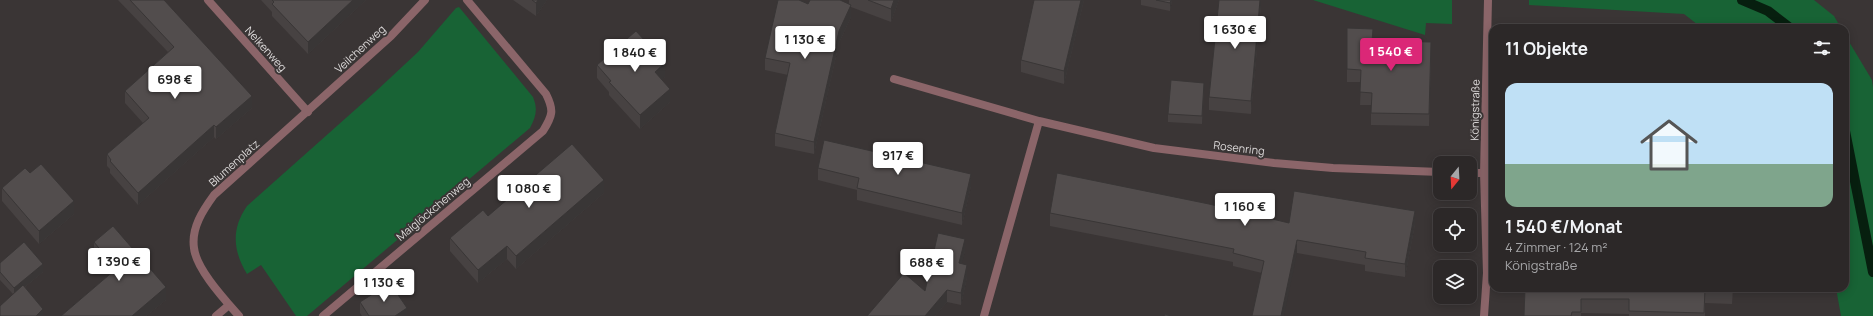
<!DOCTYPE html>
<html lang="de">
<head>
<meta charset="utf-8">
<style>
  :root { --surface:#2c2828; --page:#343030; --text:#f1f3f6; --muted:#a6a6a8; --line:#484445; --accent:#db2777 }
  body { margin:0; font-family:Manrope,sans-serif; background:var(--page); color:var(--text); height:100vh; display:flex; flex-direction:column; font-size:15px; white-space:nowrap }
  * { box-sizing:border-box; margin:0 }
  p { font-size:13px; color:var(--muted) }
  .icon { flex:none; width:22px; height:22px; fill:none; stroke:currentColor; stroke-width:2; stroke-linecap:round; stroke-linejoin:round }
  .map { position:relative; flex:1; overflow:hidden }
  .details { position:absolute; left:1489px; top:24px; width:360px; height:268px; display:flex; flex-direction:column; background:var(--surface); border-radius:12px; box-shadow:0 2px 10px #0003,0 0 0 1px var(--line) }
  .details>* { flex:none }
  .needle { width:26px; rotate:198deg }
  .fabs { position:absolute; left:1433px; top:156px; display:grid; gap:8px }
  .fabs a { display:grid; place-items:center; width:44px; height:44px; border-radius:8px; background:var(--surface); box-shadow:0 2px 10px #0003,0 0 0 1px var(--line); font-size:20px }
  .price { position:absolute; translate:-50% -34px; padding:0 9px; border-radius:4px; background:#fff; color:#222; font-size:13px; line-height:26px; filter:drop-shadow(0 1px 2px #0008) }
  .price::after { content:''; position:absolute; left:50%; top:24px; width:12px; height:9px; margin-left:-6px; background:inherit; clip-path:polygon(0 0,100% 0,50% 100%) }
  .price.active { background:var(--accent); color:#fff }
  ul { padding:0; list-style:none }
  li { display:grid; align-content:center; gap:8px; height:212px; padding:0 16px }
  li+li { border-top:1px solid var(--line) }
  li span { display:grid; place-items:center; height:124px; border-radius:12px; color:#555 }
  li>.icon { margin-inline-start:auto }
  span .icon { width:72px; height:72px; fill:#fffc; stroke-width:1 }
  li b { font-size:17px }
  h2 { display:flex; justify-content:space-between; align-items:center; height:48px; padding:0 16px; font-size:17px }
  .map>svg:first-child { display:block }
  .green { fill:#186335 }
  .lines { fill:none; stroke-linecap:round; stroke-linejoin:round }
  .stream { stroke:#071f0f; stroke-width:10 }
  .service { stroke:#8b6569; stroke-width:8 }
  .minor { stroke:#8b6569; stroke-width:8 }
  .tertiary { stroke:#8b6569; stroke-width:8 }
  .wall { fill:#474242 }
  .shaded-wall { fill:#393636 }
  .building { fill:#524d4d; stroke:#393636 }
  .labels { text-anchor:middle; stroke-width:4; stroke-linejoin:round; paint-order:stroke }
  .street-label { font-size:11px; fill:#dedbdb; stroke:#3a3535 }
</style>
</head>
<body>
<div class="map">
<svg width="1873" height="316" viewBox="0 0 1873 316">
  <rect width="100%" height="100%" fill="#3a3535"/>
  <path class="green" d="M1313 0H1452V24L1426 23 1425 35Z
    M1529 0H1814L1834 16 1841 28H1702L1684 14 1529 5Z
    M459 7 533 97C538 109 536 117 530 128L307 316H296L261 265 247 274C233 251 231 229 247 206L374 93 418 52 456 8Z
    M1845 35 1872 80 1873 87V316H1841L1836 288H1845Z"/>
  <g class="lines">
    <path class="stream" d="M1742 0 1768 11 1790 28
      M1845 131 1873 272"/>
    <path class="service" d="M323 316 543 131C553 115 554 110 546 94L467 0"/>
    <path class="minor" d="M208 0 308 112
      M894 79 1039 121 1154 148 1274 163 1333 168 1440 172
      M1470 173H1484
      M216 316 229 305
      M239 316C225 300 196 269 194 248 191 228 203 210 214 195L391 36 425 0
      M984 316 1039 121"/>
    <path class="tertiary" d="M1484 316 1487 273 1484 173 1488 0"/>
  </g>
  <path class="wall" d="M118 0H164L252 108 216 139 214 137 138 205 110 173V169L107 166V154L143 123 125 103V91L168 52Z
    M261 0H366L308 54 272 16V12Z
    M513 0H547L536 16Z
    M849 0H899L891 22 851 7V17L839 43 814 154 775 146V133L788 75 765 70V58L808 4H849Z
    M1084 0 1064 84 1021 72V60Z
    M1141 0H1172L1170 11 1141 5Z
    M1261 0V6L1251 114 1209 110V97Z
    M1347 28 1373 41 1431 54 1429 126 1371 125V105H1360L1361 82H1347Z
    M597 65 665 77 662 79 670 102 640 129 609 95V92L597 78Z
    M1204 91 1202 124 1168 122V114Z
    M818 168 971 186 962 225 857 200V190L818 180Z
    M30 173 74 214 39 244 2 201V188Z
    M604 193 516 269 507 259 478 283 450 251V238L488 216Z
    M1050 213 1289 223 1415 224 1405 277 1365 271V265L1297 253 1262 273 1233 266V262L1050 226Z
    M94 242 166 300 146 316H61L110 274 94 255Z
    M965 251 961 264 967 277 961 305 947 302 935 316H867L925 291Z
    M0 263 43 272 25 287 43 316 13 294 0 280Z
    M1525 288H1733L1732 304 1705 303V316H1629V314L1581 313V316H1524Z
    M360 302 407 316H362L360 313Z"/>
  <path class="shaded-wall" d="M353 0H366L308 54V42Z
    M538 0H547L536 16V3Z
    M894 0H899L891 22V9Z
    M1081 0H1084L1064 84V71Z
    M1171 0H1172L1170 11V3Z
    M1260 0H1261V6L1251 114V101Z
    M851 5V17L839 43 814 154V142L839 31Z
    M665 63V77L655 85V72Z
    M1204 83V91L1202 124V116Z
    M670 89V102L640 129V115Z
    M252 96V108L216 139V127Z
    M214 125V137L138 205V193Z
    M971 174V186L962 225V213Z
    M604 180V193L516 269V256Z
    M74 201V214L39 244V231Z
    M1415 211V224L1405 277V264Z
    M965 239V251L959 275V263Z
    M1297 240V253L1284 316H1281Z
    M507 246V259L478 283V270Z
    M43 264V272L14 296V288Z
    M967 265V277L961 305V293Z
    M166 287V300L146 316H132Z
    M947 290V302L935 316H925Z
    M407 308V316H395Z
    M43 309V316H36Z"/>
  <path class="building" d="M130 0H164L252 96 216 127 214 125 138 193 110 161 111 160 107 154 149 118 125 91 174 47Z
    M272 0H353L308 42 272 4 274 2Z
    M532 0H538L536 3Z
    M778 0H799L808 4 810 0H840L851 5 839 31 814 142 775 133 790 63 765 58Z
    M868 0H894L891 9Z
    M1034 0H1081L1064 71 1021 60Z
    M1156 0H1171L1170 3Z
    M1219 0H1260L1251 101 1209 97Z
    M1347 28 1373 29 1372 41 1431 42 1429 114 1371 113 1372 93 1360 92 1361 70 1347 69Z
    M636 31 665 63 655 72 670 89 640 115 609 82 611 81 597 65Z
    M1171 80 1204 83 1202 116 1168 114Z
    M824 140 971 174 962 213 857 188 859 178 818 168Z
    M572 144 604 180 516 256 507 246 478 270 450 238 483 210 488 216Z
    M41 164 74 201 39 231 2 188 25 168 30 173Z
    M1057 173 1209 204 1289 223 1294 191 1415 211 1405 264 1365 258 1366 252 1297 240 1281 316H1252L1264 261 1233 253 1234 249 1050 213Z
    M113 226 166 287 132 316H61L116 269 94 242Z
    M938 233 965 239 959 263 967 265 961 293 947 290 925 316H867L904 273 925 291Z
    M24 242 43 264 14 288 0 272V263Z
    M390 283 407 308 395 316H369L360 302Z
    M23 285 43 309 36 316H0V306Z
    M1525 288H1733L1732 289H1705L1704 313 1629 311V299H1581V312H1572L1571 316H1524Z
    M1165 314 1171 316H1164Z"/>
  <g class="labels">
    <g class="street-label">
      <text transform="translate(266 49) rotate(48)" y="4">Nelkenweg</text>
      <text transform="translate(360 49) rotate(-43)" y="4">Veilchenweg</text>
      <text transform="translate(1475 110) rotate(-89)" y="4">Königstraße</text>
      <text transform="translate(1239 148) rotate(7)" y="4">Rosenring</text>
      <text transform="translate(234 163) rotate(-42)" y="4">Blumenplatz</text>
      <text transform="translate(433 209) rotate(-40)" y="4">Maiglöckchenweg</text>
    </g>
  </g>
</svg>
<div class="fabs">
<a><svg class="needle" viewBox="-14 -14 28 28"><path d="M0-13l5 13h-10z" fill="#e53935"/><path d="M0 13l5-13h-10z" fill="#a6a6a8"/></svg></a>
<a><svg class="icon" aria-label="locate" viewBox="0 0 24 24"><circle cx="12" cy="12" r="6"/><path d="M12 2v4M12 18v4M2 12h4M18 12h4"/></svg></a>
<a><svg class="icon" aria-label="layers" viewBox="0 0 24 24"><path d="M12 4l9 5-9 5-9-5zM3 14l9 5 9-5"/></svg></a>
</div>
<b class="price" style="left:1235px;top:50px">1 630 €</b>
<b class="price" style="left:805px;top:60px">1 130 €</b>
<b class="price active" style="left:1391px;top:72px">1 540 €</b>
<b class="price" style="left:635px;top:73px">1 840 €</b>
<b class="price" style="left:175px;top:100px">698 €</b>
<b class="price" style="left:898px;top:176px">917 €</b>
<b class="price" style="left:529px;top:209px">1 080 €</b>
<b class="price" style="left:1245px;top:227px">1 160 €</b>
<b class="price" style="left:119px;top:282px">1 390 €</b>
<b class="price" style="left:927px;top:283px">688 €</b>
<b class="price" style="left:384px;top:303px">1 130 €</b>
<section class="details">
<h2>11 Objekte<svg class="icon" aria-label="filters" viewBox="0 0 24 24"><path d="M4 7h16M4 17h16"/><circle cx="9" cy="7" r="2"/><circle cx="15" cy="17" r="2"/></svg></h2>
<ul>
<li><span style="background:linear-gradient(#bfe0f5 65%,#7fa58c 0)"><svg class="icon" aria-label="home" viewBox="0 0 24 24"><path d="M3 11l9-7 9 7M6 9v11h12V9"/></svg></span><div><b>1 540 €/Monat</b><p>4 Zimmer · 124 m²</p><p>Königstraße</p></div></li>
</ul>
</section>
</div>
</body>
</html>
